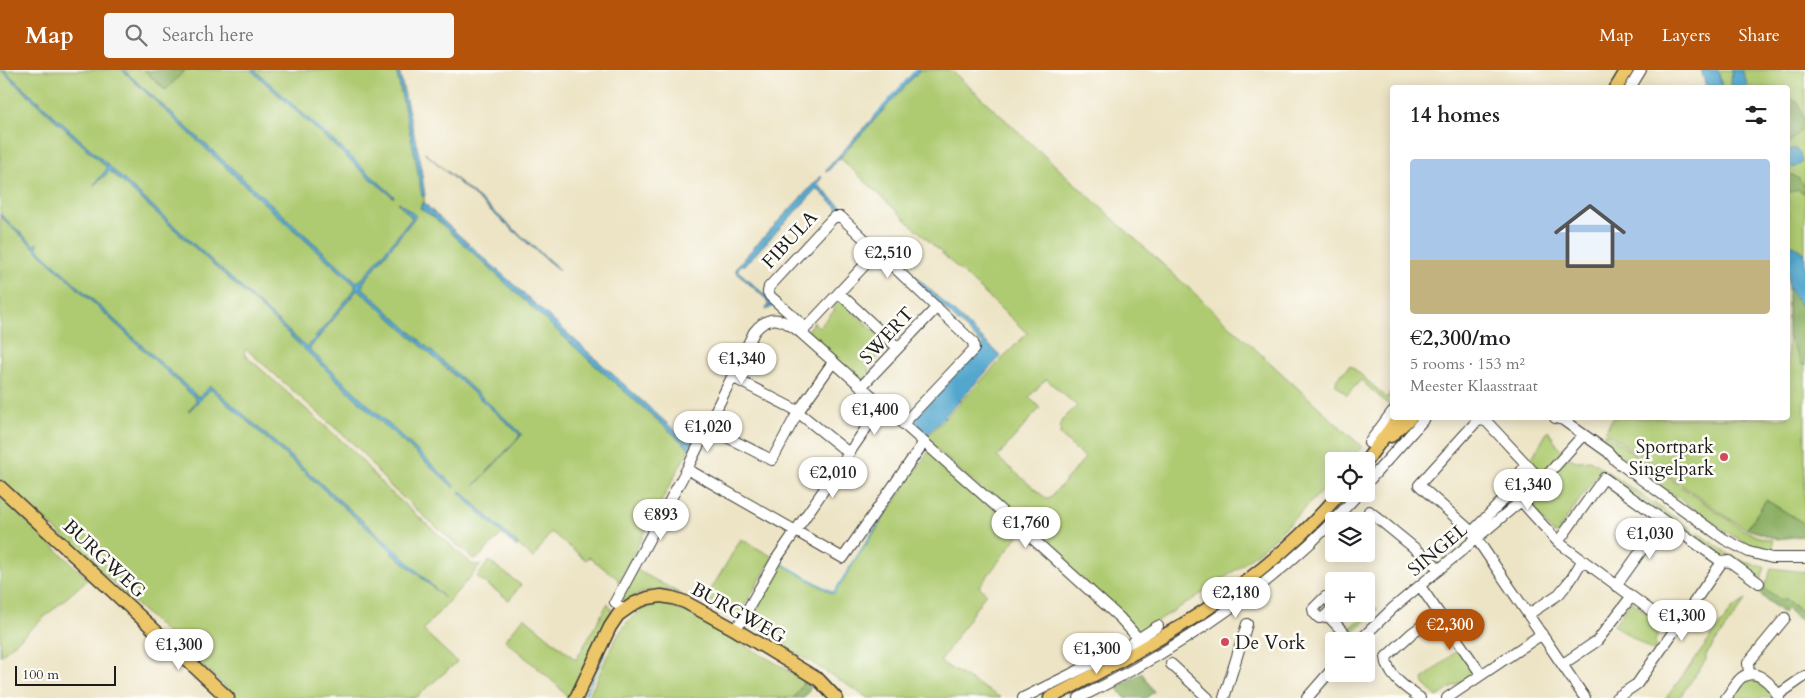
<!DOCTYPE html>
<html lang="en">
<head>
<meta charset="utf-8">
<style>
  :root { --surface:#fff; --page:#f6f6f6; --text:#202124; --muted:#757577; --accent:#b45309 }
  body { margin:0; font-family:Cardo,serif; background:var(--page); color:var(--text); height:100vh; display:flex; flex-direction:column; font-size:19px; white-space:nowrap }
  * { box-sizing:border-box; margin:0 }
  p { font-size:16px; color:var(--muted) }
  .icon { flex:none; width:28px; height:28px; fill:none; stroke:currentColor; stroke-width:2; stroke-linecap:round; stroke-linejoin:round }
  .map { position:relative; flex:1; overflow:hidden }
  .sheet { position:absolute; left:1390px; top:15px; width:400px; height:335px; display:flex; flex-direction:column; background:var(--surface); border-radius:5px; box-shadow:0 2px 12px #0003 }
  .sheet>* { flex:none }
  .tools { position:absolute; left:1325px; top:382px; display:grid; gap:10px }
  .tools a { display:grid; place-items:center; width:50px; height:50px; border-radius:5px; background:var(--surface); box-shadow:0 2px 12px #0003; font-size:25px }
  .scale { position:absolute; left:15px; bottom:12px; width:101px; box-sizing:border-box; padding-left:5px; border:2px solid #1c1c1c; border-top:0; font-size:14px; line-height:18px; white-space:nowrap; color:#1c1c1c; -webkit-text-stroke:4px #fdfcf7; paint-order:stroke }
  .price { position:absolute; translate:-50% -42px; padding:0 11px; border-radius:18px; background:#fff; color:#222; font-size:16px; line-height:32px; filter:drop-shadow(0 1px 2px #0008) }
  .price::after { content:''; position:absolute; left:50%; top:30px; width:15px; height:11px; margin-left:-8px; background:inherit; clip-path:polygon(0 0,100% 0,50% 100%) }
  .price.current { background:var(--accent); color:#fff }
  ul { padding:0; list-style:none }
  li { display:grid; align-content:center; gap:10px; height:265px; padding:0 20px }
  li span { display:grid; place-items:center; height:155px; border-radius:5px; color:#555 }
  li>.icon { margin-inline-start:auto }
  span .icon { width:90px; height:90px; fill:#fffc; stroke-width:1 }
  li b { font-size:21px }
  h2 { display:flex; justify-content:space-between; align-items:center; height:60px; padding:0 20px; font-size:21px }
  header { display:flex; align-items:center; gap:30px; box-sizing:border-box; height:70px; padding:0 25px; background:var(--accent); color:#fff }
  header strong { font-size:24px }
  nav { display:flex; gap:28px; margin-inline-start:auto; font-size:18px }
  .search { width:350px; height:45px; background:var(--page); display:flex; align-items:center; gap:12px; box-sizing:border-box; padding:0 18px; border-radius:5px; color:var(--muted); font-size:19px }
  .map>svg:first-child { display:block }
  .green { fill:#afcb72; stroke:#667447; fill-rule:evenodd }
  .forest { fill:#8baf64; stroke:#546640 }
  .water { fill:#52a7ce; stroke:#376275 }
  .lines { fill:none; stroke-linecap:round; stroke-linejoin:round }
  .stream { stroke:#52a7ce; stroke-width:2 }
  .minor-casing { stroke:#3b3a35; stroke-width:12 }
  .major-casing { stroke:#3b3a35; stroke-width:15 }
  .minor { stroke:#fff; stroke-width:10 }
  .major { stroke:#ecc669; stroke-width:12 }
  .poi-dot { fill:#d1495b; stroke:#fdfcf7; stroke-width:2 }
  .labels { text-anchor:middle; stroke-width:5; stroke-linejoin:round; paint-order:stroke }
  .street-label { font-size:19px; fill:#1c1c1c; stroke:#fdfcf7 }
  .poi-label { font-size:19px; fill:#1c1c1c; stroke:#fdfcf7; text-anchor:end }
</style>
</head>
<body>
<header>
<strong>Map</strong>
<div class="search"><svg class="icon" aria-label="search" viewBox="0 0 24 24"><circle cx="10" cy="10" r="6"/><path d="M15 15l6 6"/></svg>Search here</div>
<nav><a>Map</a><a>Layers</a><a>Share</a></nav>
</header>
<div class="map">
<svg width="1805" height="628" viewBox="0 0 1805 628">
  <rect width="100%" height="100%" fill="#fdfcf7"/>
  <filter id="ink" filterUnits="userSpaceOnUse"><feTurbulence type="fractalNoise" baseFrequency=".02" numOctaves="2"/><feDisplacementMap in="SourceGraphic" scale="10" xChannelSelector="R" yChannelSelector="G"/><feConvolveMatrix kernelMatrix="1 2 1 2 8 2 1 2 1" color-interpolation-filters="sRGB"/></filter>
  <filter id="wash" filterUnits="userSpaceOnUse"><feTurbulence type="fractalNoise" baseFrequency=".0096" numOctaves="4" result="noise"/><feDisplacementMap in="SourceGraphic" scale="20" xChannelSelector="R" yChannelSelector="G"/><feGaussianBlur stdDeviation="1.12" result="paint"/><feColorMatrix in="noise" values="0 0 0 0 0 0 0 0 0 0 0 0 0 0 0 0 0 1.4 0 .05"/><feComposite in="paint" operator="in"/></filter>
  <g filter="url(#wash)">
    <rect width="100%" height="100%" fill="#ede4c5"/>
    <path class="green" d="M0 0H144L165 20 185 0H398L424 127 425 140 429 142 690 377 618 513V509L589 487 586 490 551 462 533 488 504 462 478 488 473 489 390 416 359 379 246 279 244 284 352 380 386 418 473 495H481L423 560 457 592 415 628H237L0 408Z
      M916 0H951L1362 377 1349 391H1334V408L1329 414C1300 443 1271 473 1238 498 1207 521 1175 541 1141 560L1137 559 925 369 1027 263 839 87ZM1046 309 1077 336 1061 351 1060 365 1085 388 1048 430 997 387 1040 338 1029 327Z
      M1718 0H1732L1731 14 1733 17H1722Z
      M1742 0H1805V184L1797 177 1788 173V94L1793 98 1791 79 1788 81V18L1748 17Z
      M1788 217 1805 242V454L1766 430 1747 459 1730 449 1605 361 1613 348H1788Z
      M840 229 892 278 889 284 884 280 867 298 872 302 861 314 807 266 808 259 814 252 819 257 835 240 830 235Z
      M1350 295 1387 328 1392 322V334L1390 335 1385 332 1361 310 1347 325 1335 314 1337 312 1336 310Z
      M1548 361 1562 382 1543 403 1540 402 1530 391Z
      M1603 363H1604L1742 459 1759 467 1773 470V481L1750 475 1733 466 1600 374 1604 367Z
      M929 381 1021 462 979 517 986 523 940 592 1001 628H868L747 552 781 493 833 524Z
      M1569 387 1576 391 1590 390 1727 483 1744 492 1765 497 1761 509 1728 486 1721 487 1720 484 1600 401 1559 459 1563 462 1554 464 1527 431Z
      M1525 399 1532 405V412L1525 419 1523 417 1519 421 1522 425 1480 462Z
      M0 427 88 509 0 586Z
      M1465 459 1467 464 1434 492 1431 488Z
      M741 469 773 487 738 547 706 528Z
      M489 491 521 515 509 530 477 507Z
      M1771 498 1805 502V544L1784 528 1782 531 1764 518 1768 510Z
      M635 499 681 524 666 521 650 520 623 531 622 528Z
      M1746 530 1706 585V590L1679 628H1666L1733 538Z
      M1631 531 1650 545 1652 559 1659 564 1655 570 1656 575 1653 581 1614 555Z
      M608 533 613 544 570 628H568L557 615 505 570 524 547 576 590Z
      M662 533 689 543 805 610 794 628H587C608 595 616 539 662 533Z
      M1374 537 1378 539 1350 566 1346 562Z
      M1456 581C1464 583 1473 596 1471 605L1437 627 1424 614 1423 609Z
      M1752 609C1762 610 1768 619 1774 628H1733L1747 610Z"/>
    <path class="forest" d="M144 0H185L166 20Z
      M1788 27 1799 33 1805 57 1788 74Z
      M1788 103C1798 107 1805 111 1805 124L1798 119 1788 123Z
      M1788 217 1805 242V296L1802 295 1788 266Z
      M1766 430 1805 454V470L1803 466 1778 469 1747 459Z
      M1764 518 1782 531 1784 528 1805 544V552L1799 549 1786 539 1783 543 1759 524Z
      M1142 603 1154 622 1146 628H1125L1117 617Z
      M805 610 813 614 804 628H794Z"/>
    <path class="water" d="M1 0H4L47 39 306 277 308 276 355 219V215L269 138 122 0H124L357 212 363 208 412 148 398 133 399 132 416 146 363 213V218L521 363V366L474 416 519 367V364L358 219 310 278V280L455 416 454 418 372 344 261 238 110 101 93 116 106 100V97Z
      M251 0H255L393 125 394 128 365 104Z
      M396 0H399L419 85 425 125 424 127 422 126 415 86Z
      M916 0H920L827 102 825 101Z
      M1701 0H1718L1722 17H1706Z
      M1732 0H1742L1748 17H1733L1731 14Z
      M1792 79H1796L1800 84 1802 93 1793 98 1788 94V81Z
      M424 82 490 138 559 199 558 200Z
      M821 106 822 107 817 114 1001 286 929 363 927 366 924 363 920 364 913 357V350L982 277 983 275 817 119 744 196 742 194 737 200 775 234 774 236 766 240 768 234 767 230 736 202V198L743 189Z
      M422 133H425L429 138 681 366 689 372 693 366H695L691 378H689L590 291 434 147C429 144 423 141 420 138Z
      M0 144 34 175 38 173 37 178 197 326H200L210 316 214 318 400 484 445 528 395 485H392V482L379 469 212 320H210L188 342 196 331V329L0 146Z
      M1788 173 1797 177 1805 184V242L1788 217Z
      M461 421 518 475 516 477 459 423Z"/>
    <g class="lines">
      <path class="stream" d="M876 45 916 0
        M782 494 834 523 925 380
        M585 624 604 585"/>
    </g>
  </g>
  <g filter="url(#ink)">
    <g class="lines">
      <g class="minor-casing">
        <path id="minor" d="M1630 18 1641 0
          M839 223 898 278
          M806 258 770 226 768 222 769 217 831 150 834 147H841L973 272 974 279 903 354
          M802 262 877 182
          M732 307 794 339 849 383
          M861 317 937 237
          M1555 348 1563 350 1608 382 1616 391 1724 469 1749 482 1772 488H1805
          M707 357 772 390 798 342 833 292
          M1369 373 1392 342
          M687 399 843 488 924 372
          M1542 411 1487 352 1482 350 1476 352 1419 415 1472 462 1585 628
          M1366 414 1425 348
          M1521 431 1558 472 1650 540 1677 558
          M1369 441 1434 494 1439 500
          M1472 462 1503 430 1526 394
          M1558 472 1604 408 1722 492 1729 491 1759 513
          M1420 516 1481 604
          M1616 516 1663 450
          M1325 527 1330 532 1332 539 1324 547 1319 548 1314 543 1313 539Z
          M623 540 615 532 687 399 754 262C770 242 784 249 801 263L1033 469 1120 548 1138 568
          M1529 544 1559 524 1572 508 1582 491
          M1327 545 1352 571
          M736 560 777 488 882 335
          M1359 571 1393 538 1521 431 1542 411 1583 365
          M1171 594 1208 628
          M1563 594 1597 571 1631 527
          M1749 604 1748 593 1785 548
          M1778 625 1805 606
          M1023 628 1124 578 1158 556
          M1079 628C1182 577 1282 511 1358 424
          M1224 628 1247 554
          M1307 628 1334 597
          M1420 628C1406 618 1387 606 1386 587L1412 563 1439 543
          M1447 628 1542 564
          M1616 628 1637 614 1722 492
          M1726 628C1731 622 1735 613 1741 608 1756 596 1773 615 1779 628"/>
      </g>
      <g class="major-casing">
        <path id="major" d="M1616 18 1627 0
          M1391 366 1410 348
          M1366 391 1398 348
          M0 417 228 628
          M576 628 610 557 618 545 635 533 648 528 661 526 673 528 685 532 736 560 819 610 836 628
          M1050 628C1155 574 1262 516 1339 424"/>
      </g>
      <use href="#minor" class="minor"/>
      <use href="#major" class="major"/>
    </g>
  </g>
  <g class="poi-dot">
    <circle cx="1724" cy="387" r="5"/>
    <circle cx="1225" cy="572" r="5"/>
  </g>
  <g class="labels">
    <g class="street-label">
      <text transform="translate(789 169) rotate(-47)" y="7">FIBULA</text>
      <text transform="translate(886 265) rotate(-47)" y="7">SWERT</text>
      <text transform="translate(1437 479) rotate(-40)" y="7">SINGEL</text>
      <text transform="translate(105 488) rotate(43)" y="7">BURGWEG</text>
      <text transform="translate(739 542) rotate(29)" y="7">BURGWEG</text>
    </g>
    <g class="poi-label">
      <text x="1714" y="383">Sportpark<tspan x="1714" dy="22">Singelpark</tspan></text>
      <text x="1235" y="579" text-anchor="start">De Vork</text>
    </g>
  </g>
</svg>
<div class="tools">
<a><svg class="icon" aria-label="locate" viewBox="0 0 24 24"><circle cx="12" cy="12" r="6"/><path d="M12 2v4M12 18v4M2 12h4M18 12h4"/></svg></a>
<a><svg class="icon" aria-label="layers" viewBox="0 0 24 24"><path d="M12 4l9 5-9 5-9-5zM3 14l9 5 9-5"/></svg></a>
<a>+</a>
<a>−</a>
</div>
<div class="scale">100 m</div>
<b class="price" style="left:888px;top:209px">€2,510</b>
<b class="price" style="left:742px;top:315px">€1,340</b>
<b class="price" style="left:875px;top:366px">€1,400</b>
<b class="price" style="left:708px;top:383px">€1,020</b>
<b class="price" style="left:833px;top:429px">€2,010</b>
<b class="price" style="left:1528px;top:441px">€1,340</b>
<b class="price" style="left:661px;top:471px">€893</b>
<b class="price" style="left:1026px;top:479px">€1,760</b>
<b class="price" style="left:1650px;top:490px">€1,030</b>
<b class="price" style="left:1236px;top:549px">€2,180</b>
<b class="price" style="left:1682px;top:572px">€1,300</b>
<b class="price current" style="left:1450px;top:581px">€2,300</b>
<b class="price" style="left:179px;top:601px">€1,300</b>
<b class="price" style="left:1097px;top:605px">€1,300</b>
<section class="sheet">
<h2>14 homes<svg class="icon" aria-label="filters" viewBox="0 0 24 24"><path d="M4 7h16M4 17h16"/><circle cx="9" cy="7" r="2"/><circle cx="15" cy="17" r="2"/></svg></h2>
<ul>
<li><span style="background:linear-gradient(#a9c7e8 65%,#c2b280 0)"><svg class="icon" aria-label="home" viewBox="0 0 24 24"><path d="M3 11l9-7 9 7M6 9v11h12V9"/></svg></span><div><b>€2,300/mo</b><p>5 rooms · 153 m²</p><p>Meester Klaasstraat</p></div></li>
</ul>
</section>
</div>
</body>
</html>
